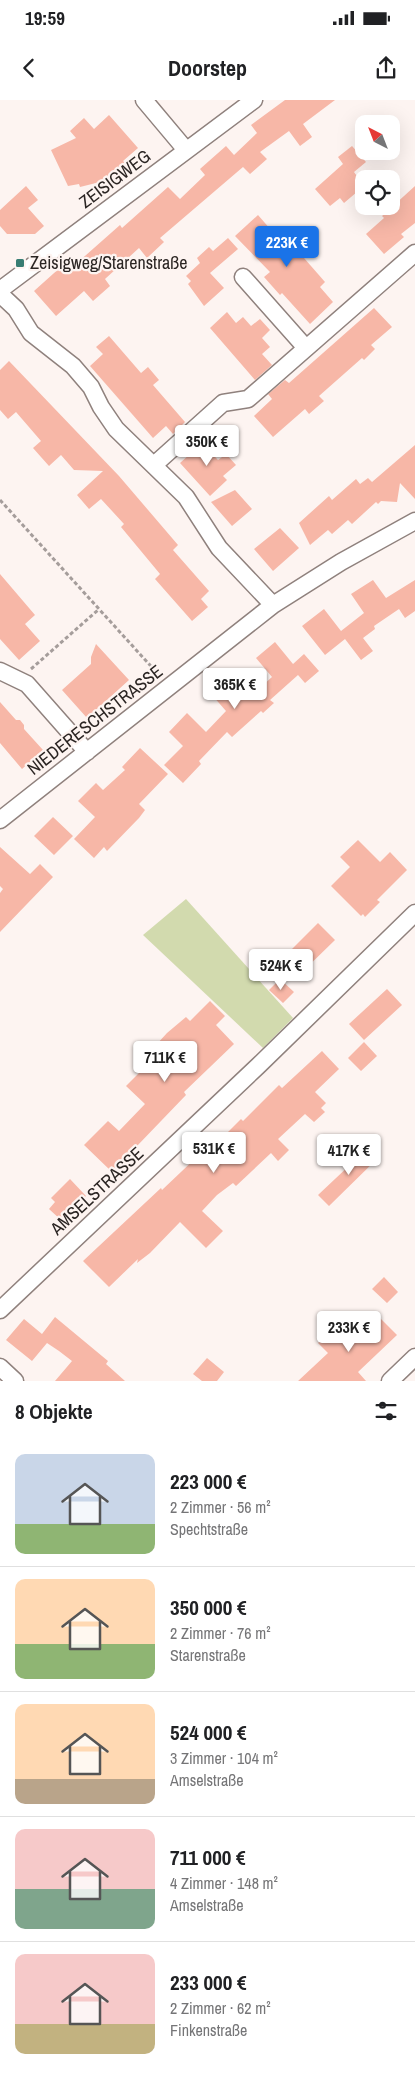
<!DOCTYPE html>
<html lang="de">
<head>
<meta charset="utf-8">
<style>
  :root { --surface:#fff; --page:#f6f6f6; --text:#202124; --muted:#757577; --line:#e0e0e0; --accent:#1a73e8 }
  body { margin:0; font-family:"Archivo Narrow",sans-serif; background:var(--page); color:var(--text); height:100vh; display:flex; flex-direction:column; font-size:19px; white-space:nowrap }
  * { box-sizing:border-box; margin:0 }
  p { font-size:16px; color:var(--muted) }
  .icon { flex:none; width:28px; height:28px; fill:none; stroke:currentColor; stroke-width:2; stroke-linecap:round; stroke-linejoin:round }
  .map { position:relative; height:1281px; overflow:hidden }
  .drawer { display:flex; flex-direction:column; background:var(--surface); flex:1 }
  .drawer>* { flex:none }
  .needle { width:32px; rotate:318deg }
  .buttons { position:absolute; left:355px; top:15px; display:grid; gap:10px }
  .buttons a { display:grid; place-items:center; width:45px; height:45px; border-radius:10px; background:var(--surface); box-shadow:0 5px 20px #0002; font-size:25px }
  .price { position:absolute; translate:-50% -42px; padding:0 11px; border-radius:5px; background:#fff; color:#222; font-size:16px; line-height:32px; filter:drop-shadow(0 1px 2px #0008) }
  .price::after { content:''; position:absolute; left:50%; top:30px; width:15px; height:11px; margin-left:-8px; background:inherit; clip-path:polygon(0 0,100% 0,50% 100%) }
  .price.selected { background:var(--accent); color:#fff }
  ul { padding:0; list-style:none }
  li { display:flex; align-items:center; gap:15px; height:125px; padding:0 15px }
  li+li { border-top:1px solid var(--line) }
  li span { display:grid; place-items:center; flex:none; width:140px; height:100px; border-radius:10px; color:#555 }
  li>.icon { margin-inline-start:auto }
  span .icon { width:60px; height:60px; fill:#fffc; stroke-width:1 }
  li b { font-size:21px }
  h2 { display:flex; justify-content:space-between; align-items:center; height:60px; padding:0 15px; font-size:21px }
  .status { display:flex; justify-content:space-between; align-items:center; height:35px; padding:0 25px; background:var(--surface); direction:ltr }
  .status svg { height:14px; fill:currentColor }
  header { display:flex; justify-content:space-between; align-items:center; height:65px; padding:0 15px; background:var(--surface); font-size:22px; font-weight:700 }
  .map>svg:first-child { display:block }
  .green { fill:#d2daae }
  .building { fill:#f7b7a7 }
  .lines { fill:none; stroke-linecap:round; stroke-linejoin:round }
  .street-casing { stroke:#8f817d; stroke-width:19 }
  .path { stroke:#a59d9b; stroke-width:3; stroke-dasharray:4 2.5; stroke-linecap:butt }
  .street { stroke:#fff; stroke-width:16 }
  .poi-dot { fill:#387d73; stroke:#fdf4f1; stroke-width:2 }
  .labels { text-anchor:middle; stroke-width:4.5; stroke-linejoin:round; paint-order:stroke }
  .street-label { font-size:18px; fill:#2b2523; stroke:#fdf4f1 }
  .poi-label { font-size:18px; fill:#2b2523; stroke:#fdf4f1; text-anchor:start }
</style>
</head>
<body>
<div class="status"><b>19:59</b><svg viewBox="0 0 49 12"><path d="M0 12V9h3v3zM5 12V6h3v6zM10 12V3h3v9zM15 12V0h3v12zM26 1h20v11H26zM47 4h2v5h-2z"/></svg></div>
<header><svg class="icon" aria-label="back" viewBox="0 0 24 24"><path d="M15 5l-7 7 7 7"/></svg>Doorstep<svg class="icon" aria-label="share" viewBox="0 0 24 24"><path d="M12 15V3M7 8l5-5 5 5M5 13v7h14v-7"/></svg></header>
<div class="map">
<svg width="415" height="1281" viewBox="0 0 415 1281">
  <rect width="100%" height="100%" fill="#fdf4f1"/>
  <path class="green" d="M186 799 293 918 263 948 143 835Z"/>
  <path class="building" d="M285 0H335L303 24 312 37 300 46 289 31 260 52 267 59 250 74 243 67 160 138 164 142 147 158 139 148 105 179 110 186 93 201 84 191 56 216 34 191 63 165 68 171 120 125 122 128 168 87 180 99 205 75 200 69 209 61 226 46 234 55 257 33 251 25Z
    M109 15 138 48 123 61 133 72 118 86 112 79 80 87 79 84 68 86 51 50 76 38 70 31 84 18 94 29Z
    M352 46 366 62 354 72 364 86 344 103 340 98 330 106 315 89 343 64 338 57Z
    M26 86 38 100 28 108 44 126 35 134H7L0 126V110Z
    M415 86V123L401 134 404 137 384 154 366 134 384 118 382 116Z
    M258 115 278 138 291 127 305 142 297 150 325 182 320 187 333 202 310 224 282 193 280 195 264 177 270 172 235 136Z
    M228 138 238 149 210 173 224 188 204 206 188 184 191 181 186 176 200 163 197 158 209 147 213 151Z
    M374 208 392 227 371 245 375 249 364 260 362 258 319 296 324 301 309 314 305 309 273 337 254 316 272 299 268 294 285 280 289 283Z
    M227 212 236 223 243 217 251 226 260 219 270 230 262 238 270 247 262 254 272 265 255 280 210 228Z
    M109 236 141 273 148 267 159 280 153 285 185 322 173 334 166 326 153 338 90 266 103 254 96 247Z
    M9 261 119 376 178 445 173 450 209 491 201 499 208 507 192 521 155 479 160 474 121 427 124 424 101 399 89 409 77 395 103 371 74 370 61 355 49 366 33 348 41 341 16 312 8 319 0 310V270Z
    M198 339 218 360 226 354 236 365 223 376 227 380 210 396 180 363 190 354 186 349Z
    M415 345V399L400 383 397 402 381 401 378 404 376 402 352 424 348 420 332 434 328 430 310 445 299 423 329 396 332 400 356 379 360 384 368 378 372 382Z
    M235 390 252 409 232 426 211 402Z
    M280 428 299 448 273 471 254 449Z
    M0 474 35 515 25 524 40 541 19 560 0 539Z
    M373 480 386 498 415 480V511L405 518 399 509 374 526 375 529 363 538 373 551 361 560 345 539 325 555 302 526 324 509 341 531 364 513 351 494Z
    M275 542 293 564 304 554 319 571 305 583 298 575 270 600 274 603 263 613 261 611 232 637 227 632 199 661 201 664 183 683 164 665 183 646 169 632 187 613 206 632 226 611 212 595 231 577 250 597 272 577 256 558Z
    M96 544 129 580 87 618 62 590 91 564V557Z
    M0 602 16 620H20L24 625V629L43 650 22 669 0 643Z
    M140 648 168 674 139 704 145 710 139 718 107 751 104 747 94 758 74 739 95 717 78 701 96 683 103 690 125 670 122 667Z
    M53 717 73 736 54 755 34 736Z
    M358 740 380 762 390 752 407 770 377 800 380 802 365 817 363 814 361 816 331 786 350 767 340 757Z
    M0 747 30 774 40 764 53 777 0 832V793L3 789 0 786Z
    M318 823 335 840 296 878 280 861Z
    M280 879 294 892 283 903 269 890Z
    M387 889 402 905 364 940 349 924Z
    M210 901 225 916 216 925 234 944 184 992 186 995 112 1072 84 1045 108 1021 119 1031 145 1004 126 986 162 950 156 945 167 933 186 917 190 921Z
    M364 942 377 956 361 971 348 958Z
    M322 951 339 969 315 992 326 1003 321 1008 325 1012 314 1022 305 1014 278 1039 289 1050 278 1061 271 1053 236 1086 233 1083 217 1095 202 1111 223 1131 206 1148 180 1122 150 1153 137 1163 138 1159 109 1187 83 1161 161 1088 162 1090 201 1053 204 1056 241 1019 243 1021 279 985 282 988Z
    M370 1046 380 1056 329 1106 318 1095Z
    M70 1079 86 1096 61 1120 49 1109 55 1102 51 1098Z
    M384 1177 398 1192 387 1203 372 1189Z
    M55 1217 108 1261 106 1264 125 1281H55L72 1261 59 1251 47 1243 32 1261 6 1240 24 1219 42 1234Z
    M380 1218 397 1235 358 1272 366 1281H298L328 1253 318 1243 342 1221 358 1239Z
    M207 1258 224 1272 217 1281H202L193 1274Z"/>
  <g class="lines">
    <g class="street-casing">
      <path id="street" d="M144 0 186 50
        M243 177 306 248
        M0 190 254 0
        M0 194 16 209 31 233 73 266 91 287 101 307 116 329 186 397 219 448 273 505
        M154 365 223 303 248 299 415 153
        M0 571 27 584 87 652
        M0 720 273 505 341 462 415 421
        M0 1210 258 966 415 813
        M0 1267 15 1281
        M390 1281 415 1257"/>
    </g>
    <path class="path" d="M0 400 158 574
      M31 569 98 510"/>
    <use href="#street" class="street"/>
  </g>
  <rect class="poi-dot" x="15" y="158" width="10" height="10" rx="2.5"/>
  <g class="labels">
    <g class="street-label">
      <text transform="translate(115 79) rotate(-37)" y="6">ZEISIGWEG</text>
      <text transform="translate(95 620) rotate(-38)" y="6">NIEDERESCHSTRASSE</text>
      <text transform="translate(97 1091) rotate(-43)" y="6">AMSELSTRASSE</text>
    </g>
    <g class="poi-label">
      <text x="30" y="169">Zeisigweg/Starenstraße</text>
    </g>
  </g>
</svg>
<div class="buttons">
<a><svg class="needle" viewBox="-14 -14 28 28"><path d="M0-13l5 13h-10z" fill="#e53935"/><path d="M0 13l5-13h-10z" fill="#757577"/></svg></a>
<a><svg class="icon" aria-label="locate" viewBox="0 0 24 24"><circle cx="12" cy="12" r="6"/><path d="M12 2v4M12 18v4M2 12h4M18 12h4"/></svg></a>
</div>
<b class="price selected" style="left:287px;top:168px">223K €</b>
<b class="price" style="left:207px;top:367px">350K €</b>
<b class="price" style="left:235px;top:610px">365K €</b>
<b class="price" style="left:281px;top:891px">524K €</b>
<b class="price" style="left:165px;top:983px">711K €</b>
<b class="price" style="left:214px;top:1074px">531K €</b>
<b class="price" style="left:349px;top:1076px">417K €</b>
<b class="price" style="left:349px;top:1253px">233K €</b>
</div>
<section class="drawer">
<h2>8 Objekte<svg class="icon" aria-label="filters" viewBox="0 0 24 24"><path d="M4 7h16M4 17h16"/><circle cx="9" cy="7" r="2"/><circle cx="15" cy="17" r="2"/></svg></h2>
<ul>
<li><span style="background:linear-gradient(#c9d6e8 70%,#8fb573 0)"><svg class="icon" aria-label="home" viewBox="0 0 24 24"><path d="M3 11l9-7 9 7M6 9v11h12V9"/></svg></span><div><b>223 000 €</b><p>2 Zimmer · 56 m²</p><p>Spechtstraße</p></div></li>
<li><span style="background:linear-gradient(#ffd9b3 65%,#8fb573 0)"><svg class="icon" aria-label="home" viewBox="0 0 24 24"><path d="M3 11l9-7 9 7M6 9v11h12V9"/></svg></span><div><b>350 000 €</b><p>2 Zimmer · 76 m²</p><p>Starenstraße</p></div></li>
<li><span style="background:linear-gradient(#ffd9b3 75%,#b9a48a 0)"><svg class="icon" aria-label="home" viewBox="0 0 24 24"><path d="M3 11l9-7 9 7M6 9v11h12V9"/></svg></span><div><b>524 000 €</b><p>3 Zimmer · 104 m²</p><p>Amselstraße</p></div></li>
<li><span style="background:linear-gradient(#f6c9c9 60%,#7fa58c 0)"><svg class="icon" aria-label="home" viewBox="0 0 24 24"><path d="M3 11l9-7 9 7M6 9v11h12V9"/></svg></span><div><b>711 000 €</b><p>4 Zimmer · 148 m²</p><p>Amselstraße</p></div></li>
<li><span style="background:linear-gradient(#f6c9c9 70%,#c2b280 0)"><svg class="icon" aria-label="home" viewBox="0 0 24 24"><path d="M3 11l9-7 9 7M6 9v11h12V9"/></svg></span><div><b>233 000 €</b><p>2 Zimmer · 62 m²</p><p>Finkenstraße</p></div></li>
</ul>
</section>
</body>
</html>
